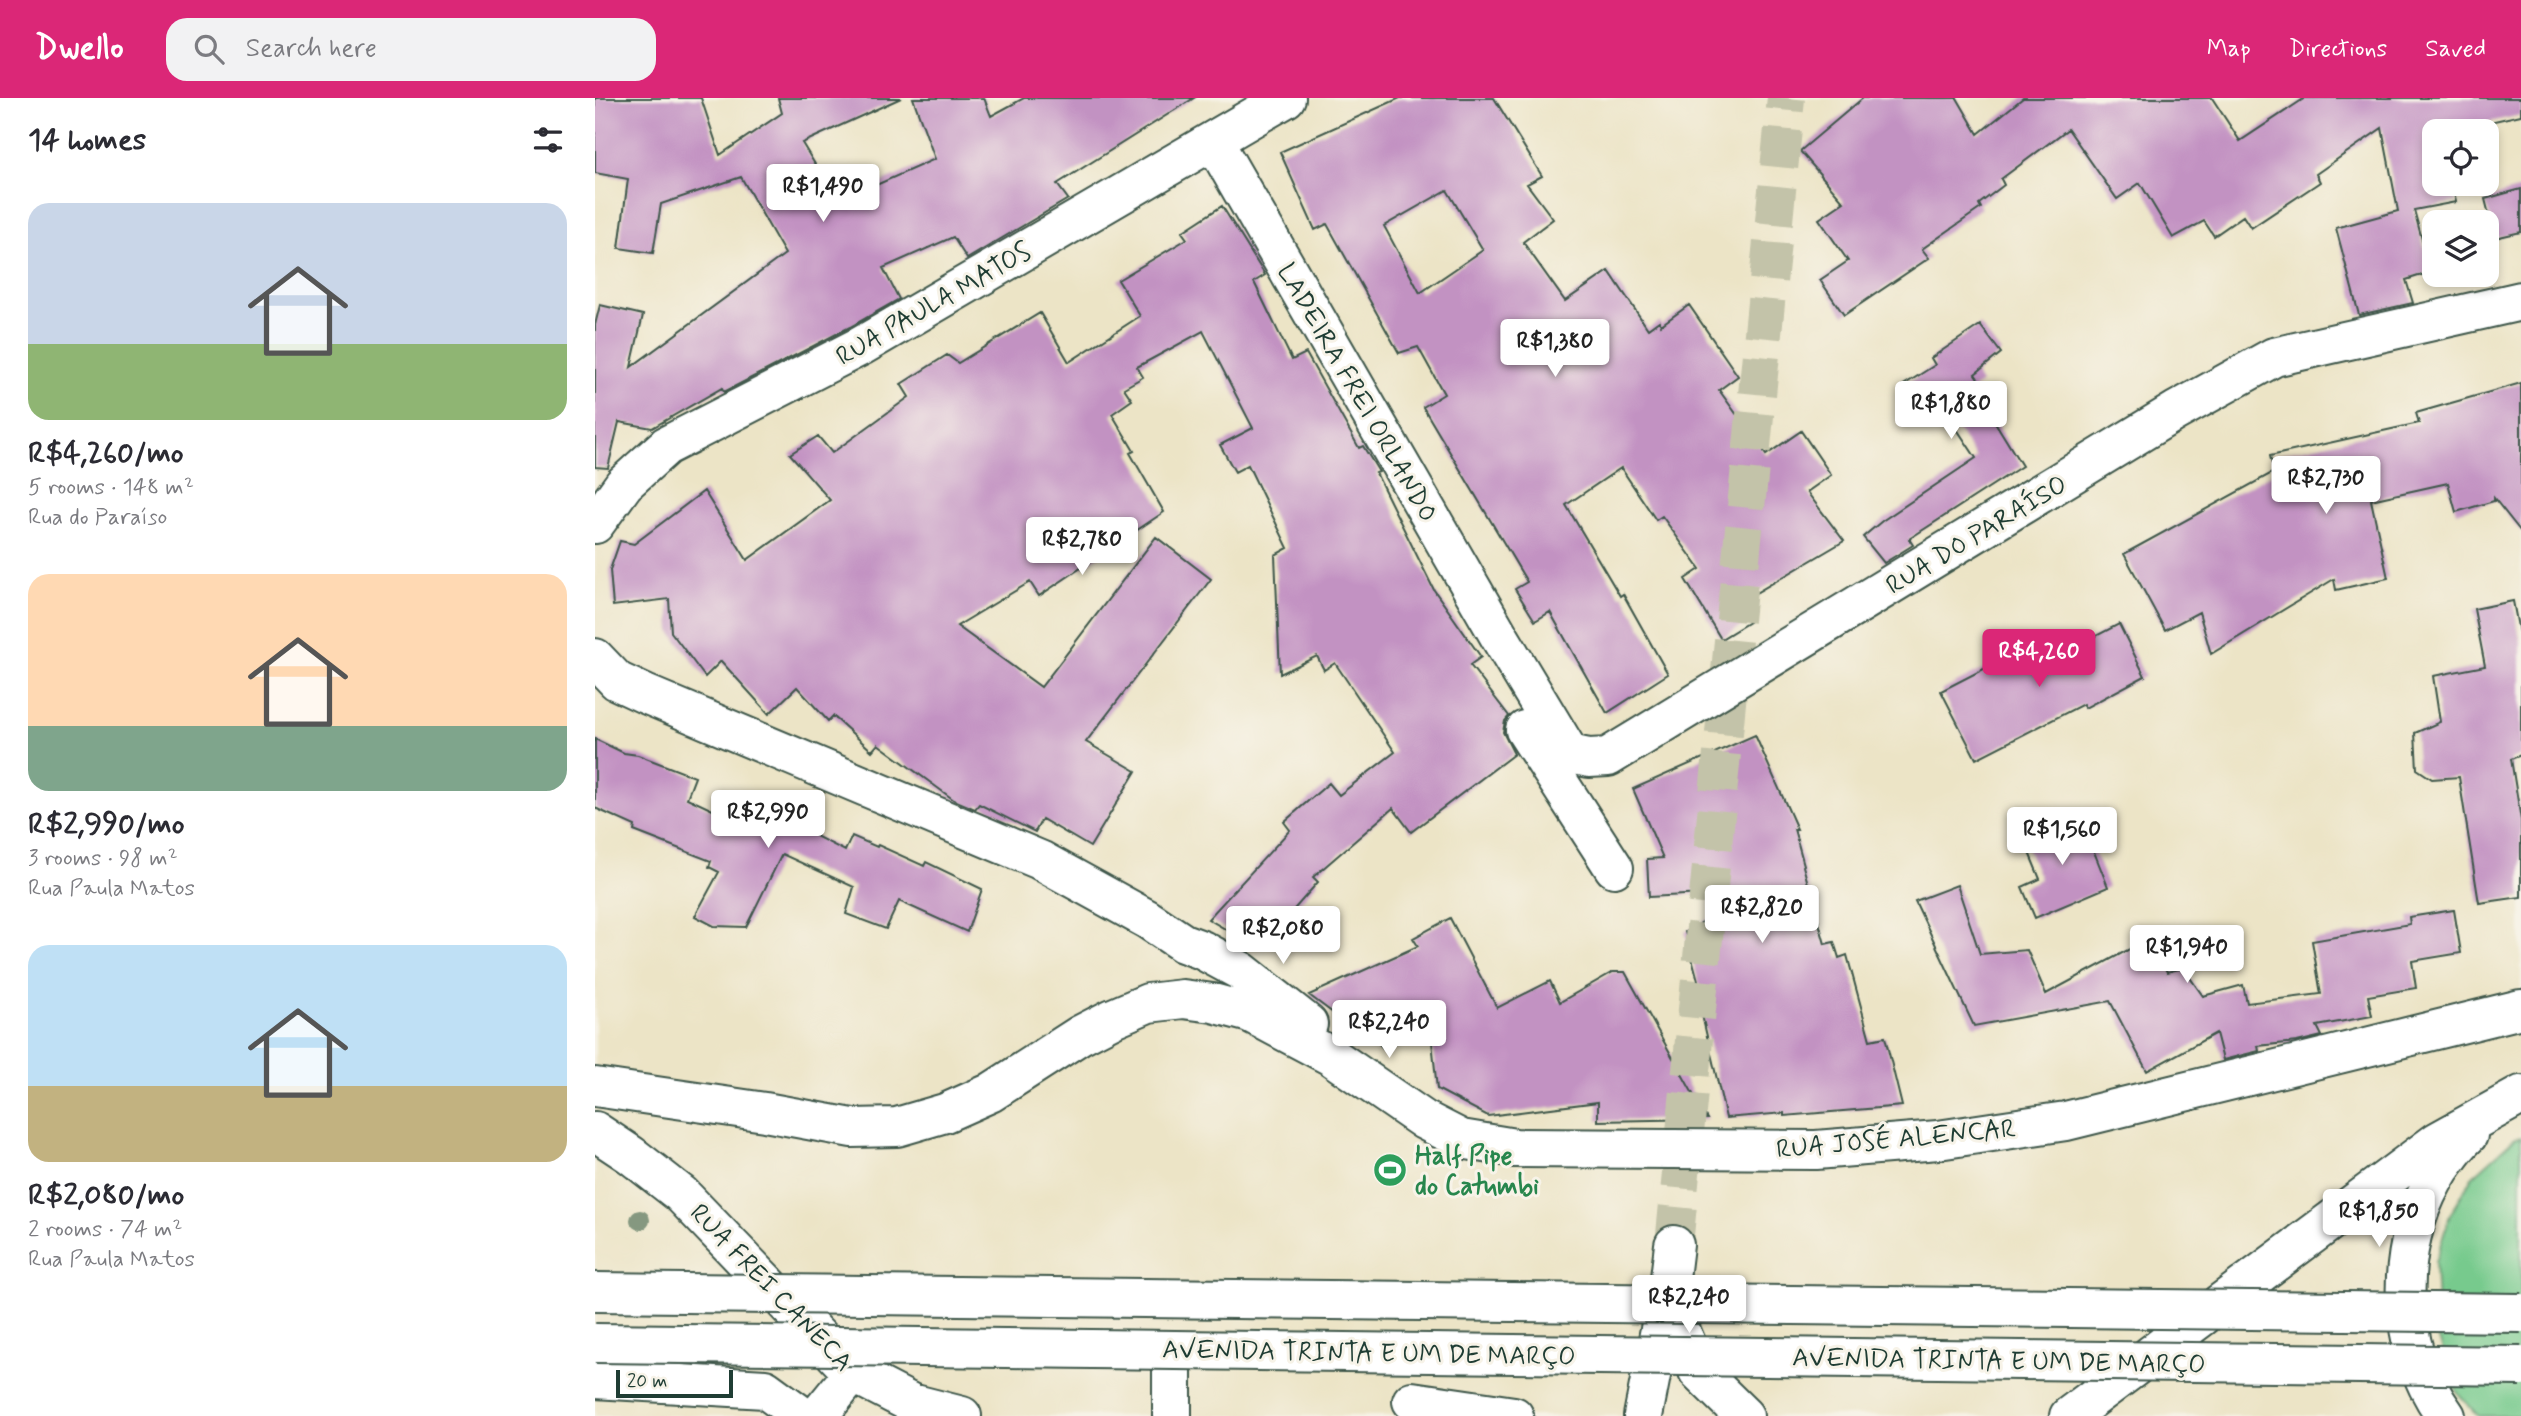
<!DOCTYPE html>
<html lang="en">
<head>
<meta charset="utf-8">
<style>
  :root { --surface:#fff; --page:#f2f2f3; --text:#2b2b33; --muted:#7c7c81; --accent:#db2777 }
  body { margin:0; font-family:Mynerve,sans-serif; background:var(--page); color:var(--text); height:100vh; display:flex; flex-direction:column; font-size:26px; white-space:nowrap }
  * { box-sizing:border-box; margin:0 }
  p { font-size:23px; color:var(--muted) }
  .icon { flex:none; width:38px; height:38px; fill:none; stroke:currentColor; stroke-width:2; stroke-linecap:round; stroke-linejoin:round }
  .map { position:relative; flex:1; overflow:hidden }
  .details { display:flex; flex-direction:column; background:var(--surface); width:595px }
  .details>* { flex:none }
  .buttons { position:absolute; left:1827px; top:21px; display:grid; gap:14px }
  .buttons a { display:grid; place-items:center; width:77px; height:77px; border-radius:14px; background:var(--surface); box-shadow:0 4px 10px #0003; font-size:35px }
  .scale { position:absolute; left:21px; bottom:18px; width:117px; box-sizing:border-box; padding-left:7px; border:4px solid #1f3d34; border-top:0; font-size:19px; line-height:24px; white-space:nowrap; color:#1f3d34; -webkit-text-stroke:5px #f7f3e8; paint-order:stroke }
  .price { position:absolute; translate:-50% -60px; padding:0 16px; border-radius:7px; background:#fff; color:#222; font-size:23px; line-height:46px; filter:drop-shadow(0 2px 4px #0008) }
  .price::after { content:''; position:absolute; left:50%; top:42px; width:21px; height:16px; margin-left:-10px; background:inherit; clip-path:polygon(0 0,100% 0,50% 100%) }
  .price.active { background:var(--accent); color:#fff }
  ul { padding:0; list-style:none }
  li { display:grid; align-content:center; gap:14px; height:371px; padding:0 28px }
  li span { display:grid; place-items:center; height:217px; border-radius:21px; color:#555 }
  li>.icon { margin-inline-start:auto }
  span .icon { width:126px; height:126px; fill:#fffc; stroke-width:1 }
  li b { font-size:30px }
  h2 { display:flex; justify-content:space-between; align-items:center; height:84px; padding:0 28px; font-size:30px }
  header { display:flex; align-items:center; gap:42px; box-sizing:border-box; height:98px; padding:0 35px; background:var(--accent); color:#fff }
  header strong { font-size:33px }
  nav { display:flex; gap:38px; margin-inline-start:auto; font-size:24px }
  .search { width:490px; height:63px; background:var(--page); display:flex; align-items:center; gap:18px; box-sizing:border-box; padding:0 24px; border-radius:21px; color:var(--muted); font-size:26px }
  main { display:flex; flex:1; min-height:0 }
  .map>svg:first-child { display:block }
  .green { fill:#77ca8d; stroke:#4b8460; stroke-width:2 }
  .building { fill:#c292c2; fill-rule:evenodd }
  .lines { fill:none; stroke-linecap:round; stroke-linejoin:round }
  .major-tunnel { stroke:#c3c3a9; stroke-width:38; stroke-dasharray:38 19; stroke-linecap:butt }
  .minor-casing { stroke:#3e564a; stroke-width:42 }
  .major-casing { stroke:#3e564a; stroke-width:42 }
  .minor { stroke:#fff; stroke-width:38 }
  .major { stroke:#fff; stroke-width:38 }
  .major-bridge-casing { stroke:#3e564a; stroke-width:42; stroke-linecap:butt }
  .major-bridge { stroke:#fff; stroke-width:38 }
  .tree { fill:#859880 }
  .labels { text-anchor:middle; stroke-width:6; stroke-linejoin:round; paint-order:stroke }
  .street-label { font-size:26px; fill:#1f3d34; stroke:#f7f3e8 }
  .leisure-label { font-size:26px; font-weight:bold; fill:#27864d; stroke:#f7f3e8; text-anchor:start }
</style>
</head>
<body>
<header>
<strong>Dwello</strong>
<div class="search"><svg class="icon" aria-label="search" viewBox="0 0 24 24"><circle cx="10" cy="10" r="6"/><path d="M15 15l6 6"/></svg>Search here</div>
<nav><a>Map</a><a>Directions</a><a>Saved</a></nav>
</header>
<main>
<section class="details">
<h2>14 homes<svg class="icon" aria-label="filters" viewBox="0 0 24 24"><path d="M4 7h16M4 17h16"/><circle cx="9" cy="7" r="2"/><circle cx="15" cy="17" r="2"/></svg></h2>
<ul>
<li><span style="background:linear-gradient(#c9d6e8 65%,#8fb573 0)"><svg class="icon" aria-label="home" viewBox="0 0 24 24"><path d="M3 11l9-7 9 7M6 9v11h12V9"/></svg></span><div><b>R$4,260/mo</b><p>5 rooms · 148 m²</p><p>Rua do Paraíso</p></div></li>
<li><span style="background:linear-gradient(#ffd9b3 70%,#7fa58c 0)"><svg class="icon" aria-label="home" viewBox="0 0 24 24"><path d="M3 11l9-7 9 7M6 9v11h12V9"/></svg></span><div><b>R$2,990/mo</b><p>3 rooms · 98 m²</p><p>Rua Paula Matos</p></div></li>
<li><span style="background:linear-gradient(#bfe0f5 65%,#c2b280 0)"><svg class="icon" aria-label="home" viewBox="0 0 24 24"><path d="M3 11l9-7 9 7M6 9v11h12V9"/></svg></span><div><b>R$2,080/mo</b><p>2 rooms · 74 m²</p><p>Rua Paula Matos</p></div></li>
</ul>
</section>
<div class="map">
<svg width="1926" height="1318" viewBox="0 0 1926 1318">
  <rect width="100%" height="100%" fill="#f7f3e8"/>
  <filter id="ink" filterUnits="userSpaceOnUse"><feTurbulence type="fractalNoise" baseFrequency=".0143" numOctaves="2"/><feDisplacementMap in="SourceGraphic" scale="14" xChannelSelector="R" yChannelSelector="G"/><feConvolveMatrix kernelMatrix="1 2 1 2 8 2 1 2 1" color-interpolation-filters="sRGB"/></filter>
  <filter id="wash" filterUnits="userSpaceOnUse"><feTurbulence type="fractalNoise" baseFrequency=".00686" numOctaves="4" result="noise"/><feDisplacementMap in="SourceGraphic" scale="28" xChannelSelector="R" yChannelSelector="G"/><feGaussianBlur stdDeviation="1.57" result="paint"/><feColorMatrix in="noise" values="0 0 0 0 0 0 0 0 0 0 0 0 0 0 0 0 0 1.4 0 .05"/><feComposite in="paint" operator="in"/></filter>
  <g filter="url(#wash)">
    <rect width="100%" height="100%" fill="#ece4c6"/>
    <path class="green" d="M1926 1039V1318H1883L1862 1294 1843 1238 1840 1164 1855 1117 1877 1079 1919 1041Z"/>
    <g id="blocks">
      <path class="building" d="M0 0H106L125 57 187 15 183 0H306L207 45 243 104 340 61 318 0H389L396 18 429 0H599L462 86 473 101 372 161 358 139 288 170 304 201 255 229 129 294 127 290 57 330 24 324 13 370 0 369V227L5 207 48 217 36 269 190 156 146 79 66 106 58 155 24 150 33 81 0 75Z
        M805 0H899L947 78 932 86 958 121 928 144 970 203 1014 173 1053 231 1064 223 1066 227 1094 207 1143 278 1124 292 1171 357 1206 333 1236 377 1212 394 1249 443 1142 506 1154 524 1126 541 1090 481 1105 471 1067 418 1061 422 1026 370 971 407 1025 498 1028 496 1073 576 1012 615 955 514 940 523 920 491 932 484 828 309 849 296 823 249 804 255 732 126 720 132 685 54ZM852 92 888 152 825 195 789 128Z
        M1268 0H1362L1383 36 1428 0H1617L1645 43 1710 0H1926V17L1855 33H1839V86H1857L1861 104 1819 112 1836 174 1811 182 1818 205 1764 217 1741 130 1803 113 1787 30 1721 76 1725 84 1656 130 1648 118 1619 138 1609 123 1578 140 1545 85 1522 101 1473 31 1406 81 1409 87 1384 106 1386 110 1327 151 1334 160 1249 217 1225 182 1253 163 1224 121 1249 104 1205 53Z
        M1926 91V134L1900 140 1890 101Z
        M627 108 670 177 659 184 697 262 711 255 764 350 768 348 784 374 781 375 839 492 886 559 875 567 914 618 910 623 908 634 919 656 816 734 798 710 718 779 723 784 693 818 697 821 663 850 613 821 695 732 689 724 734 685 744 697 800 654 740 565 729 572 722 558 685 576 680 457 693 450 653 367 640 374 625 347 658 330 608 233 542 269 548 279 529 290 537 302 517 316 539 353 535 355 569 414 444 498 435 484 362 528 446 589 561 439 616 481 491 644 541 673 495 749 447 721 440 734 384 706 380 711 359 702 283 646 277 653 238 618 233 623 202 589 174 616 126 563 110 579 76 534 74 501 18 508 15 472 25 443 39 446 109 393 152 462 235 402 195 356 223 338 237 355 314 299 306 286 352 257 363 265 445 215 474 264 545 218 523 182 592 141 587 134Z
        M1385 227 1406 255 1380 276 1386 285 1379 290 1427 368 1314 441 1318 447 1289 465 1268 439 1287 423 1381 360 1348 310 1329 322 1307 288 1340 267 1336 260Z
        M1926 285V434L1899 400V403L1861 414 1853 385 1776 402 1793 480 1741 492 1739 481 1616 556 1604 514 1570 532 1529 456 1679 374 1675 358 1824 325 1821 315Z
        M1918 503 1926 545V657L1916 661 1926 722V799L1884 805 1864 679 1837 681 1822 671 1820 635 1845 624 1838 578 1890 568 1879 511Z
        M1524 526 1550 578 1490 610 1488 606 1381 661 1346 593 1441 544 1451 564Z
        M1160 637 1202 731H1199L1209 767 1208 768 1230 846 1239 844 1244 860 1252 857 1275 942 1290 939 1307 1008 1189 1018V1015L1131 1020 1107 917 1112 916 1090 834 1162 793 1054 799 1052 761 1068 760 1038 691Z
        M0 641 29 655 43 657 100 679 92 700 158 731 168 711 250 753 257 738 282 749 283 747 329 768 331 764 387 791 372 834 304 803 291 831 251 816 259 789 187 756 151 829 119 828 100 818 124 774 114 769 116 763 39 733 40 728 0 710Z
        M1484 716 1513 789 1440 820 1427 789 1445 781 1428 740Z
        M1362 787 1385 856 1432 852 1451 896 1555 840 1572 874 1588 870 1608 898 1648 887 1652 905 1726 896 1717 843 1815 826 1814 819 1859 812 1866 855 1817 863 1821 890 1773 898 1777 918 1722 928 1727 938 1702 944 1663 948 1664 953 1628 962 1621 935 1552 973 1515 903 1379 928 1320 803Z
        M855 820 902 910 955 883 965 904 1018 874H1030L1112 1021 1003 1023V1004L893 1018 842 991 835 924 789 951 768 929 762 933 714 897 823 848 818 840Z"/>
    </g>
  </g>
  <g filter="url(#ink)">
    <use href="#blocks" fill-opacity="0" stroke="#3e564a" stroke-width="2"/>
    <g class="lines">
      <path class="major-tunnel" d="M1079 1147 1191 0"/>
      <g class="minor-casing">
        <path id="minor" d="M619 44 907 543 975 656 994 660 1013 659 1581 313 1679 259 1926 203
          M0 426 29 386 71 348 266 248 691 0
          M0 560 22 583 50 596 445 762 552 821 588 845 607 852 646 873 713 926
          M930 632 1019 770
          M0 989 170 1014 257 1030 302 1029 350 1015 395 995 485 937 518 920 553 905 588 901 618 905 655 915 736 958 829 1022 866 1041 920 1050 1221 1052 1343 1042 1471 1023 1926 911
          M0 1033 36 1057 86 1096 258 1275 316 1305 367 1318
          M577 1263V1318
          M0 1281 170 1291 207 1318
          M817 1303 919 1318
          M223 1318 258 1275"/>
      </g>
      <g class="major-casing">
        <path id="major" d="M1085 1231 1103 1273 1149 1318
          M1048 1318 1075 1180 1079 1147
          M1474 1318 1843 1043 1926 997
          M1851 1318C1798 1246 1798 1145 1846 1070 1855 1058 1862 1047 1873 1037"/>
      </g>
      <use href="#minor" class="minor"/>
      <use href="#major" class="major"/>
      <g class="major-bridge-casing">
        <path id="major-bridge" d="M0 1194 1926 1215
          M0 1245 1926 1268"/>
      </g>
      <use href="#major-bridge" class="major-bridge"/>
    </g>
    <circle class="tree" cx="45" cy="1122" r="10"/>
  </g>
  <defs>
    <g id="stadium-disc" transform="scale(1.75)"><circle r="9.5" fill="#2e9e5b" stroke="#f7f3e8"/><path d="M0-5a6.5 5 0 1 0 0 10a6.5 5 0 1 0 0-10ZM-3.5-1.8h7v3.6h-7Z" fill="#fff"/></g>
  </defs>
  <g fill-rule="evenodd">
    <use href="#stadium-disc" x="795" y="1072"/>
  </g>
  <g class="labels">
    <g class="street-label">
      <text transform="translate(338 205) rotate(-30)" y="9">RUA PAULA MATOS</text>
      <text transform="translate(763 294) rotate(60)" y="9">LADEIRA FREI ORLANDO</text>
      <text transform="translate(1381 436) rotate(-31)" y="9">RUA DO PARAÍSO</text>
      <text transform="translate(1301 1040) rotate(-5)" y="9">RUA JOSÉ ALENCAR</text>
      <text transform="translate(177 1189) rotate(46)" y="9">RUA FREI CANECA</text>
      <text transform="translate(774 1254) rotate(1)" y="9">AVENIDA TRINTA E UM DE MARÇO</text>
      <text transform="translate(1404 1262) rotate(1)" y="9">AVENIDA TRINTA E UM DE MARÇO</text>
    </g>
    <g class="leisure-label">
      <text x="820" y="1066">Half Pipe<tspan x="820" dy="30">do Catumbi</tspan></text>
    </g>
  </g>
</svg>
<div class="buttons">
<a><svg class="icon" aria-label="locate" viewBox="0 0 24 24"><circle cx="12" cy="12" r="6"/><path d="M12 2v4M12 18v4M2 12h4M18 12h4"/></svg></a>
<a><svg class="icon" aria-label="layers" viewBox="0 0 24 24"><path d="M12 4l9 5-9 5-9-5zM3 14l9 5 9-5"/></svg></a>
</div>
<div class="scale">20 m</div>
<b class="price" style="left:228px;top:126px">R$1,490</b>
<b class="price" style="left:960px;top:281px">R$1,380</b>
<b class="price" style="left:1356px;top:343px">R$1,880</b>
<b class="price" style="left:1731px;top:418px">R$2,730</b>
<b class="price" style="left:487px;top:479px">R$2,780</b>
<b class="price active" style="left:1444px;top:591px">R$4,260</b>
<b class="price" style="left:173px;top:752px">R$2,990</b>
<b class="price" style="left:1467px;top:769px">R$1,560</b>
<b class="price" style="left:1167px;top:847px">R$2,820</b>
<b class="price" style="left:688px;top:868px">R$2,080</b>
<b class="price" style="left:1592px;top:887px">R$1,940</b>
<b class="price" style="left:794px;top:962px">R$2,240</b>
<b class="price" style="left:1784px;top:1151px">R$1,850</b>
<b class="price" style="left:1094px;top:1237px">R$2,240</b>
</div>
</main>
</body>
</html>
